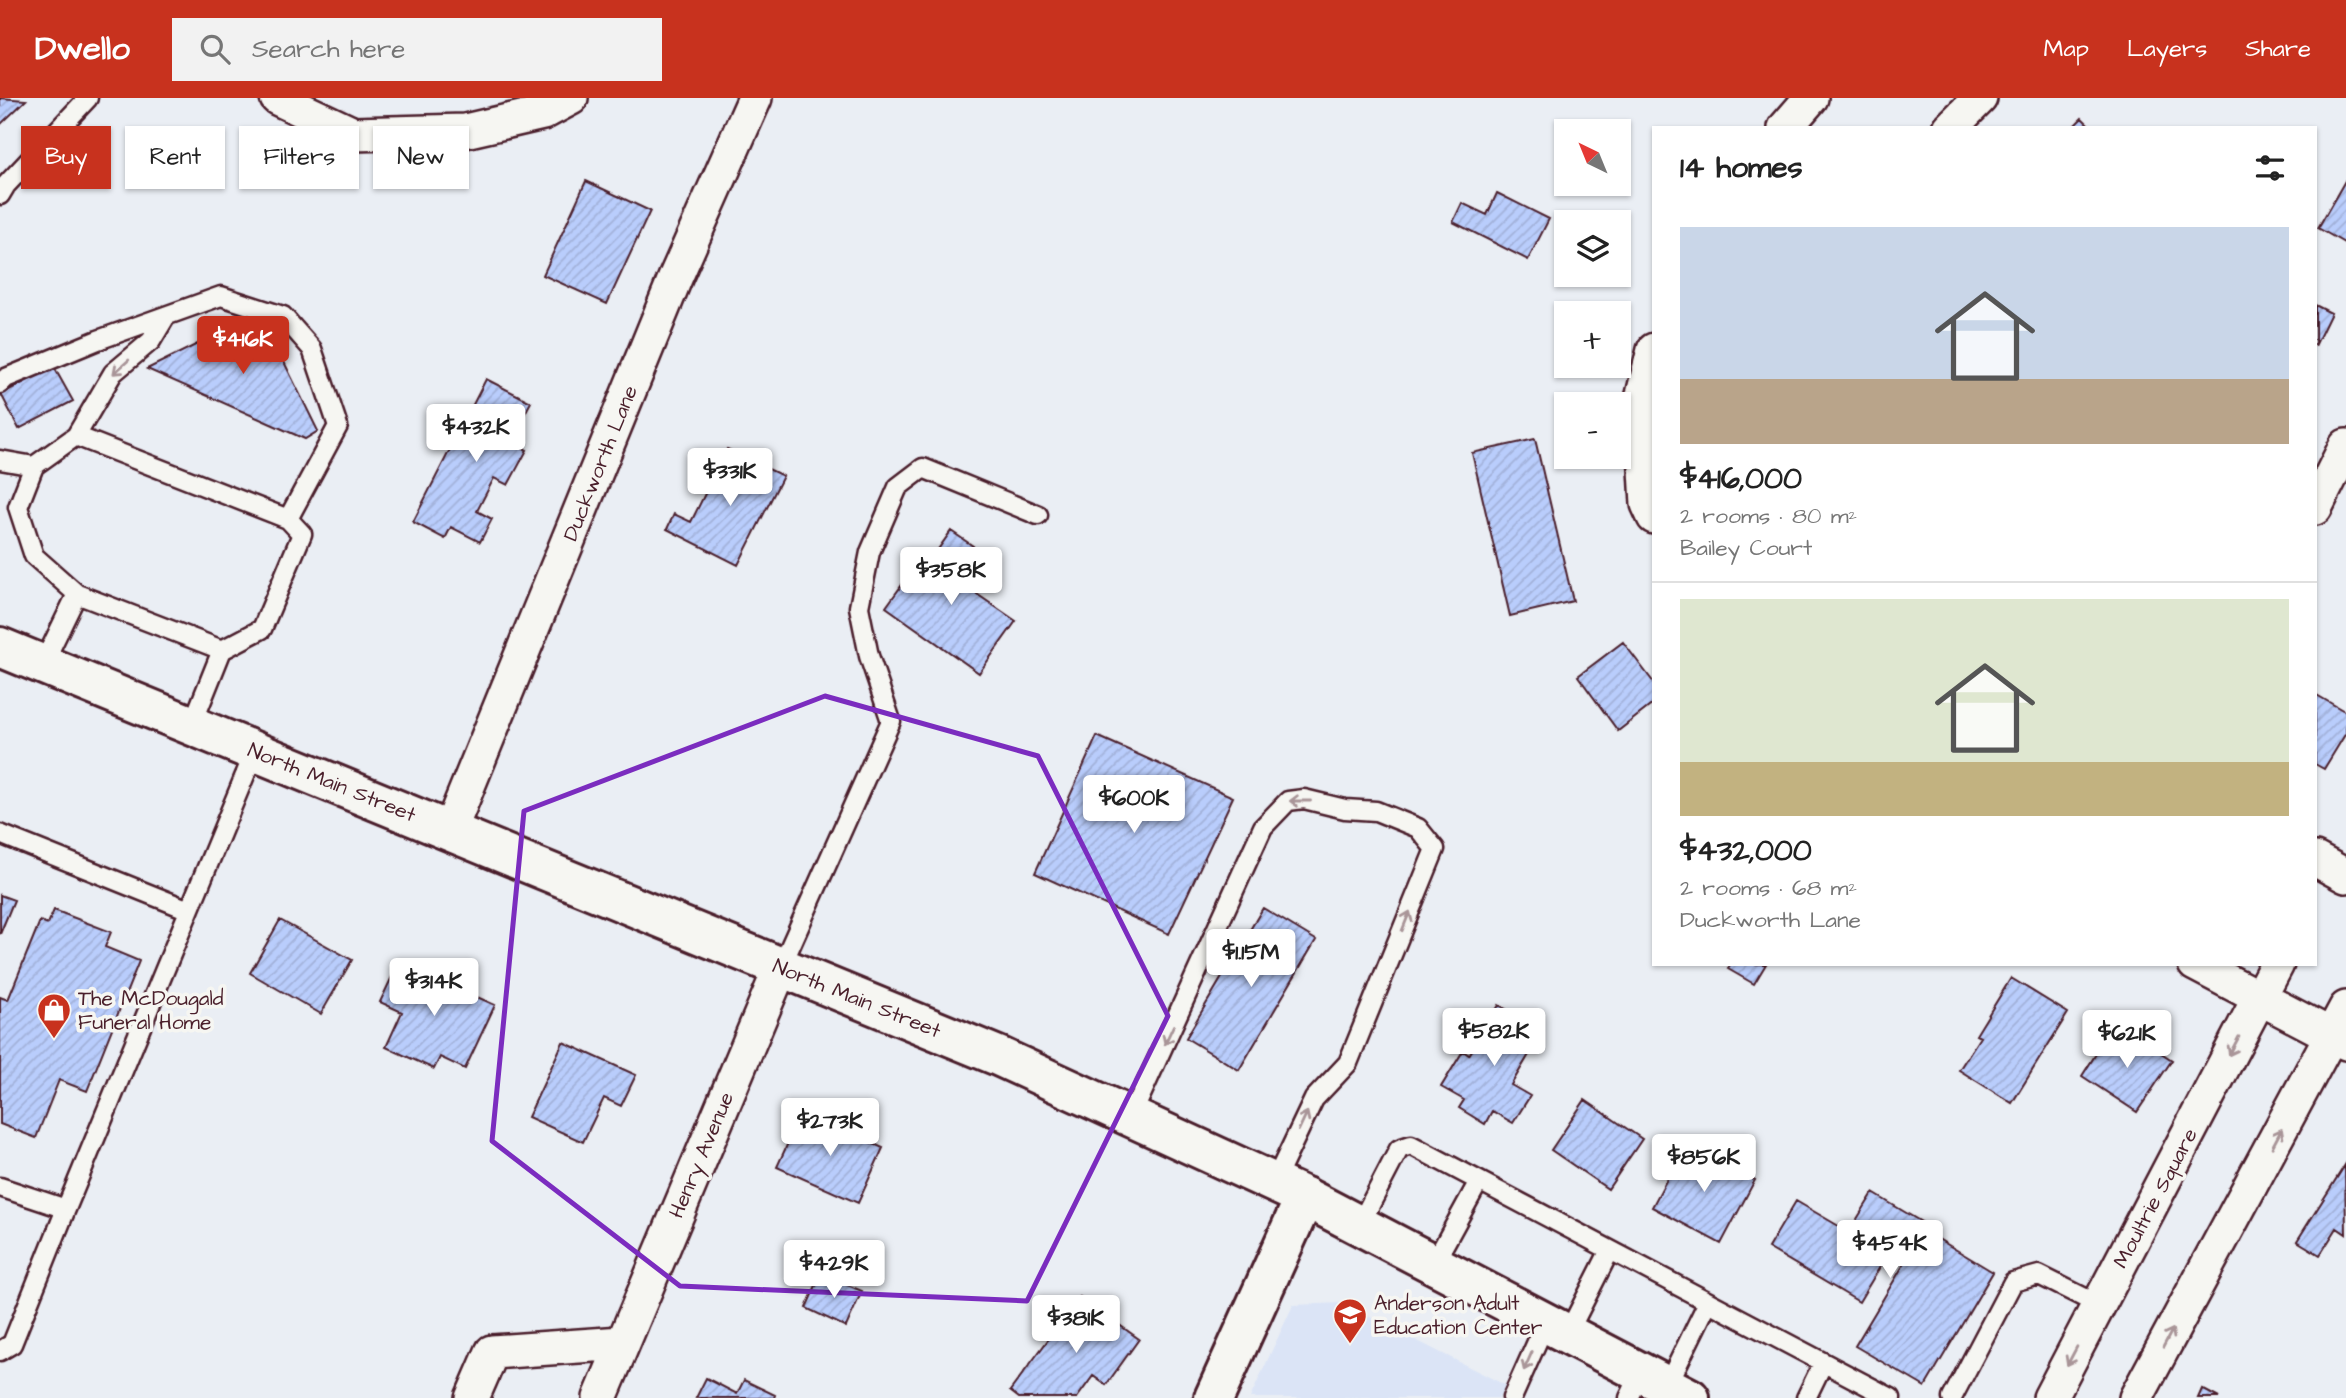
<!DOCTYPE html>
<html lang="en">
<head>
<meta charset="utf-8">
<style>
  :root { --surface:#fff; --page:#f2f2f2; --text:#222; --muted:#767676; --line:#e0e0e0; --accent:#c8321e }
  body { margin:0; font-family:"Architects Daughter",sans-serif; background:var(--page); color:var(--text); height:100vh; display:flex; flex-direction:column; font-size:26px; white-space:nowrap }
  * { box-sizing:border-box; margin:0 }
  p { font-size:23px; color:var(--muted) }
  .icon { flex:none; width:38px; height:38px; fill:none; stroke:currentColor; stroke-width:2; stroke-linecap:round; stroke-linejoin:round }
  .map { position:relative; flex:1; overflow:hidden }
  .sheet { position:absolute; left:1652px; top:28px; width:665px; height:840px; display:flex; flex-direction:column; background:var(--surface); border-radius:0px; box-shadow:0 2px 5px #0004 }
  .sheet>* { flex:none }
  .hud { position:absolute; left:21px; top:28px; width:665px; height:63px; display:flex; gap:14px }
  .needle { width:46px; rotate:317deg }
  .tools { position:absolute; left:1554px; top:21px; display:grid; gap:14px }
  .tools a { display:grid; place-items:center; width:77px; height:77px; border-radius:0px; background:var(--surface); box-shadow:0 2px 5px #0004; font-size:35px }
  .price { position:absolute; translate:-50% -60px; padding:0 16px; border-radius:7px; background:#fff; color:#222; font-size:23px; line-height:46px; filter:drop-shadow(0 2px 4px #0008) }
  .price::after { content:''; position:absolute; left:50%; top:42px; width:21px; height:16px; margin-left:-10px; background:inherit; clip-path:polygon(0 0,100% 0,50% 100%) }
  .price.active { background:var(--accent); color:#fff }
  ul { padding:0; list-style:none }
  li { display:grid; align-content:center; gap:14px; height:371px; padding:0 28px }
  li+li { border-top:2px solid var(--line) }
  li span { display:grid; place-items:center; height:217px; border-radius:0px; color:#555 }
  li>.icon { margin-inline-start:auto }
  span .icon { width:126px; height:126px; fill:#fffc; stroke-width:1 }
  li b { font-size:30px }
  h2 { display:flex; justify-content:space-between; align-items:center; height:84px; padding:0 28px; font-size:30px }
  .chip { padding:0 24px; border-radius:0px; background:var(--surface); box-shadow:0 2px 5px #0004; font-size:24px; line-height:63px }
  .chip.active { background:var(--accent); color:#fff }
  header { display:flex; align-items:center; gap:42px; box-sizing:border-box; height:98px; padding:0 35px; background:var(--accent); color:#fff }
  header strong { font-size:33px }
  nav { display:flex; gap:38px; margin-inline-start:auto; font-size:24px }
  .search { width:490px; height:63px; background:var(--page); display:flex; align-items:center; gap:18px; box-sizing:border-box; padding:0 24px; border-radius:0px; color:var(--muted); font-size:26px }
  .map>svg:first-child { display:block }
  .built { fill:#dbe4f6 }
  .building { fill:url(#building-hatch); stroke:#4a1f2b; stroke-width:2 }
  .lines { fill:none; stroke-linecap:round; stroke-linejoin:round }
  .service-casing { stroke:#4a1f2b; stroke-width:23 }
  .minor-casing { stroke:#4a1f2b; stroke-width:38 }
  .tertiary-casing { stroke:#4a1f2b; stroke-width:44 }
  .primary-casing { stroke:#4a1f2b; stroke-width:44 }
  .service { stroke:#f6f6f2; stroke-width:18 }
  .minor { stroke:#f6f6f2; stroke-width:33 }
  .tertiary { stroke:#f6f6f2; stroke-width:38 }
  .primary { stroke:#f6f6f2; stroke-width:38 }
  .oneway { stroke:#a99598 }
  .marked { fill:none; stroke:#7b2cbf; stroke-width:5; stroke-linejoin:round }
  .labels { text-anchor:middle; stroke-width:7; stroke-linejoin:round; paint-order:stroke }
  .street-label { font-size:21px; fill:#4a1f2b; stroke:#f6f6f2 }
  .poi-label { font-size:21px; fill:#4a1f2b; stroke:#f6f6f2; text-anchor:start }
</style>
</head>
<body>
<header>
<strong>Dwello</strong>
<div class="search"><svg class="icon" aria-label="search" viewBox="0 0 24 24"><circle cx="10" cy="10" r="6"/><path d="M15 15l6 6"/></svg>Search here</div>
<nav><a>Map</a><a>Layers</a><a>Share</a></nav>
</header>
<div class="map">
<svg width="2346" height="1300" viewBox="0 0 2346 1300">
  <defs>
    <pattern id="building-hatch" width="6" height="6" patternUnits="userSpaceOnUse" patternTransform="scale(1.75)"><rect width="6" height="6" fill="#b9cdfc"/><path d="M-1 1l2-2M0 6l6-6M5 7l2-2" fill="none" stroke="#a1b0d8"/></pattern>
  </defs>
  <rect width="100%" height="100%" fill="#eaeef4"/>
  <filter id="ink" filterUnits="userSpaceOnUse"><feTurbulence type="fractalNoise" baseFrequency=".0143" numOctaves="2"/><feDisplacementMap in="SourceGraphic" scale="14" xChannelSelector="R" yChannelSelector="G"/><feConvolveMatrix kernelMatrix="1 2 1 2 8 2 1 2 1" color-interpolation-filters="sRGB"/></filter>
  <g filter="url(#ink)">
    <path class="built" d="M1342 1205 1505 1287 1499 1300H1250L1293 1207Z"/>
    <path class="building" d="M0 0 26 2 0 27Z
      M2082 20 2092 30H2072Z
      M2346 81V146L2318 130Z
      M586 83 650 113 607 206 543 177Z
      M1497 95 1549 121 1528 162 1453 124 1462 105 1487 117Z
      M2315 207 2331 215 2315 248Z
      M260 215 318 333 305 341 147 271Z
      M54 269 73 303 19 331 1 296Z
      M486 281 531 304 510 343 527 352 508 387 494 380 477 413 492 421 480 444 451 429 445 441 413 424Z
      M1535 341 1573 503 1510 518 1472 355Z
      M727 351 783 378 738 467 667 431 674 416 691 424Z
      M951 433 973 448 954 475 973 488 971 492 1016 523 979 575 886 509 920 462 927 467Z
      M1623 544 1654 585V605L1618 633 1578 578Z
      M2315 596 2346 614V635L2324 671 2315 666Z
      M1097 638 1233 699 1169 836 1035 775Z
      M0 797 14 802 0 836Z
      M1263 810 1316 842 1239 972 1186 940Z
      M54 812 111 834 105 849 139 863 87 993 59 982 36 1040 0 1026V899L8 902 40 823 48 826Z
      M280 822 352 862 321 916 250 875Z
      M399 864 495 907 465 971 440 959 434 971 386 949 402 914 380 904Z
      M1731 866H1766L1754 886 1728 871Z
      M2011 880 2068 915 2012 1005 1959 972 1980 939 1976 937Z
      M1499 907 1543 933 1511 987 1530 998 1513 1025 1492 1013 1485 1026 1459 1010 1464 1002 1441 989 1463 953 1469 957Z
      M2110 934 2130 947 2135 938 2172 962 2137 1014 2082 978Z
      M563 944 636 977 621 1008 604 1000 583 1044 528 1019Z
      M1585 1002 1642 1041 1608 1091 1551 1052Z
      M802 1014 883 1050 858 1105 777 1069Z
      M1686 1045 1755 1082 1721 1146 1652 1109Z
      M2345 1067 2346 1136 2337 1130 2320 1157 2297 1143Z
      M1873 1095 1923 1125 1920 1130 1993 1174 1925 1289 1855 1248 1904 1166 1887 1157 1859 1204 1768 1150 1796 1103 1849 1134Z
      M821 1176 862 1193 846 1229 806 1210Z
      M1080 1199 1139 1241 1106 1287 1093 1278 1077 1300H1019L1010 1293Z
      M706 1280 737 1296 744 1282 775 1297 774 1300H696Z
      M2202 1291 2219 1300H2198Z"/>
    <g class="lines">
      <g class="service-casing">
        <path id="service" d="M0 97 6 87 88 0
          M0 286 6 280 98 242 221 198 283 218 312 251 338 328 288 421
          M76 338 113 275 151 243 166 218
          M0 362 34 368
          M43 566 77 496
          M192 627 222 552 262 531 302 436 288 421 76 338 34 368 18 409 34 458 77 496 222 552
          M0 736 189 812
          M781 869 891 623 869 558 859 509 870 454 898 389 923 370 1038 417
          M1131 1019 1263 729 1288 703 1304 701 1345 711 1376 713 1418 730 1435 751 1348 965 1314 1001 1274 1085
          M0 1089 66 1111 255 653
          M1359 1128 1399 1051 1411 1047 1891 1300
          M1433 1167 1479 1083
          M1567 1237 1610 1152
          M0 1253 12 1246 66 1111
          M1667 1288 1708 1204
          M1512 1300 1545 1226
          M1629 1300 1641 1275
          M1806 1300 1823 1265
          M1952 1300 2013 1184 2039 1177 2099 1207"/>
      </g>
      <g class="minor-casing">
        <path id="minor" d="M277 0 353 36 465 33 543 15 571 0
          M1785 30 1811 0
          M1950 30 1980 0
          M1654 252 1642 301 1648 406 1654 419
          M2315 410 2346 348
          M450 732 676 178 755 0
          M2315 761 2346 778
          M2195 866 2346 945
          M472 1300 492 1254 622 1245
          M600 1300 781 869
          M2050 1300 2277 866
          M2136 1300 2346 910"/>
      </g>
      <g class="tertiary-casing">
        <path id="tertiary" d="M1214 1300 1305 1099"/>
      </g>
      <g class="primary-casing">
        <path id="primary" d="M0 549 998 958 1305 1099 1690 1300"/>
      </g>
      <use href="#service" class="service"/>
      <use href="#minor" class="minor"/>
      <use href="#tertiary" class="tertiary"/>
      <use href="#primary" class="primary"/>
    </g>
    <defs><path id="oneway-shaft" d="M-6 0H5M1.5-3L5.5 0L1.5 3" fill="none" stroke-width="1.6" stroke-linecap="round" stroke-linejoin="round" transform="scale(1.75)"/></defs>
    <g class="oneway">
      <use href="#oneway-shaft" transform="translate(121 269) rotate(138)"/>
      <use href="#oneway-shaft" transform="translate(1300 703) rotate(180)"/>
      <use href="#oneway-shaft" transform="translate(1406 823) rotate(-68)"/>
      <use href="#oneway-shaft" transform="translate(1169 937) rotate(115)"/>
      <use href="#oneway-shaft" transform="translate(2234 948) rotate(118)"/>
      <use href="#oneway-shaft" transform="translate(1303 1023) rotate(-65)"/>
      <use href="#oneway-shaft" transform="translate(2277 1040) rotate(-62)"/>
      <use href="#oneway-shaft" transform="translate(2168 1240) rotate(-62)"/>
      <use href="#oneway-shaft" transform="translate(2072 1258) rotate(118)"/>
      <use href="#oneway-shaft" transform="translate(1528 1263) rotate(114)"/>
    </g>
  </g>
  <path class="marked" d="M825 598 1038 658 1168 918 1027 1203 680 1188 492 1043 524 713Z"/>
  <defs>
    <g id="shop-pin" transform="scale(1.75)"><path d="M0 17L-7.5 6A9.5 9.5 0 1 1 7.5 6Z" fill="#c8321e" stroke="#f6f6f2"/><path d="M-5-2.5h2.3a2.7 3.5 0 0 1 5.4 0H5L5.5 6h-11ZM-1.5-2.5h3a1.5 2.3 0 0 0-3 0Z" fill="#fff"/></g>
    <g id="school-pin" transform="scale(1.75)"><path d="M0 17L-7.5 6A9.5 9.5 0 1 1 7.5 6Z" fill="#c8321e" stroke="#f6f6f2"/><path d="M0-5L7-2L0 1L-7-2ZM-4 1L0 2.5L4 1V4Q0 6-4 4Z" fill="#fff"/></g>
  </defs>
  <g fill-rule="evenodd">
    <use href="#shop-pin" x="54" y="912"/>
    <use href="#school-pin" x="1350" y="1217"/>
  </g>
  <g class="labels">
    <g class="street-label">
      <text transform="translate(600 365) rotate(-68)" y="7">Duckworth Lane</text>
      <text transform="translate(332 684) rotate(22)" y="7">North Main Street</text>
      <text transform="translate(857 900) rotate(22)" y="7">North Main Street</text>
      <text transform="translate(701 1057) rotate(-67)" y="7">Henry Avenue</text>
      <text transform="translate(2155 1100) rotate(-62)" y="7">Moultrie Square</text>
    </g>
    <g class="poi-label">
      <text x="78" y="907">The McDougald<tspan x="78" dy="24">Funeral Home</tspan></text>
      <text x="1374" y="1212">Anderson Adult<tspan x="1374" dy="24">Education Center</tspan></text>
    </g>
  </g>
</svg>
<div class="tools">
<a><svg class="needle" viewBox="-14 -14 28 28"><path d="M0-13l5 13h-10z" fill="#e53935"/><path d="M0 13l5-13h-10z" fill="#767676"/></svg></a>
<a><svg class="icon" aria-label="layers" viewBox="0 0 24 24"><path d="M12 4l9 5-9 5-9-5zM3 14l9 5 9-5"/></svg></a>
<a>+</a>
<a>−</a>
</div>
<b class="price active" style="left:243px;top:278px">$416K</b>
<b class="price" style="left:476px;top:366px">$432K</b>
<b class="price" style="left:730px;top:410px">$331K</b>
<b class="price" style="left:951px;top:509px">$358K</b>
<b class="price" style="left:1134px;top:737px">$600K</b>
<b class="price" style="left:1251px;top:891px">$1.15M</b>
<b class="price" style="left:434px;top:920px">$314K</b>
<b class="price" style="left:1494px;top:970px">$582K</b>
<b class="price" style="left:2127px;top:972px">$621K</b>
<b class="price" style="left:830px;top:1060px">$273K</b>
<b class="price" style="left:1704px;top:1096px">$856K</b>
<b class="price" style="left:1890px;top:1182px">$454K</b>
<b class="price" style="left:834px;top:1202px">$429K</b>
<b class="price" style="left:1076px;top:1257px">$381K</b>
<div class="hud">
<a class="chip active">Buy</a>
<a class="chip">Rent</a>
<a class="chip">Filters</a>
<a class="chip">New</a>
</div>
<section class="sheet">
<h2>14 homes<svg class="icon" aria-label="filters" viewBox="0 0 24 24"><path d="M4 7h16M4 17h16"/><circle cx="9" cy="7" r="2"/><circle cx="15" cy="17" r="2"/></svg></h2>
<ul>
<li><span style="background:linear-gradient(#c9d6e8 70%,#b9a48a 0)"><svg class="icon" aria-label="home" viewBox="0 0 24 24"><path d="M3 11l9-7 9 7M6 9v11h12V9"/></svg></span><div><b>$416,000</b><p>2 rooms · 80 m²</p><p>Bailey Court</p></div></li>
<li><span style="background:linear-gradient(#dfe7d0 75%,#c2b280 0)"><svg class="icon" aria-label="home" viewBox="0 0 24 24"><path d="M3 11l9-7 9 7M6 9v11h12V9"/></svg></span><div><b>$432,000</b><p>2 rooms · 68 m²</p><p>Duckworth Lane</p></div></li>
</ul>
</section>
</div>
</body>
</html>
